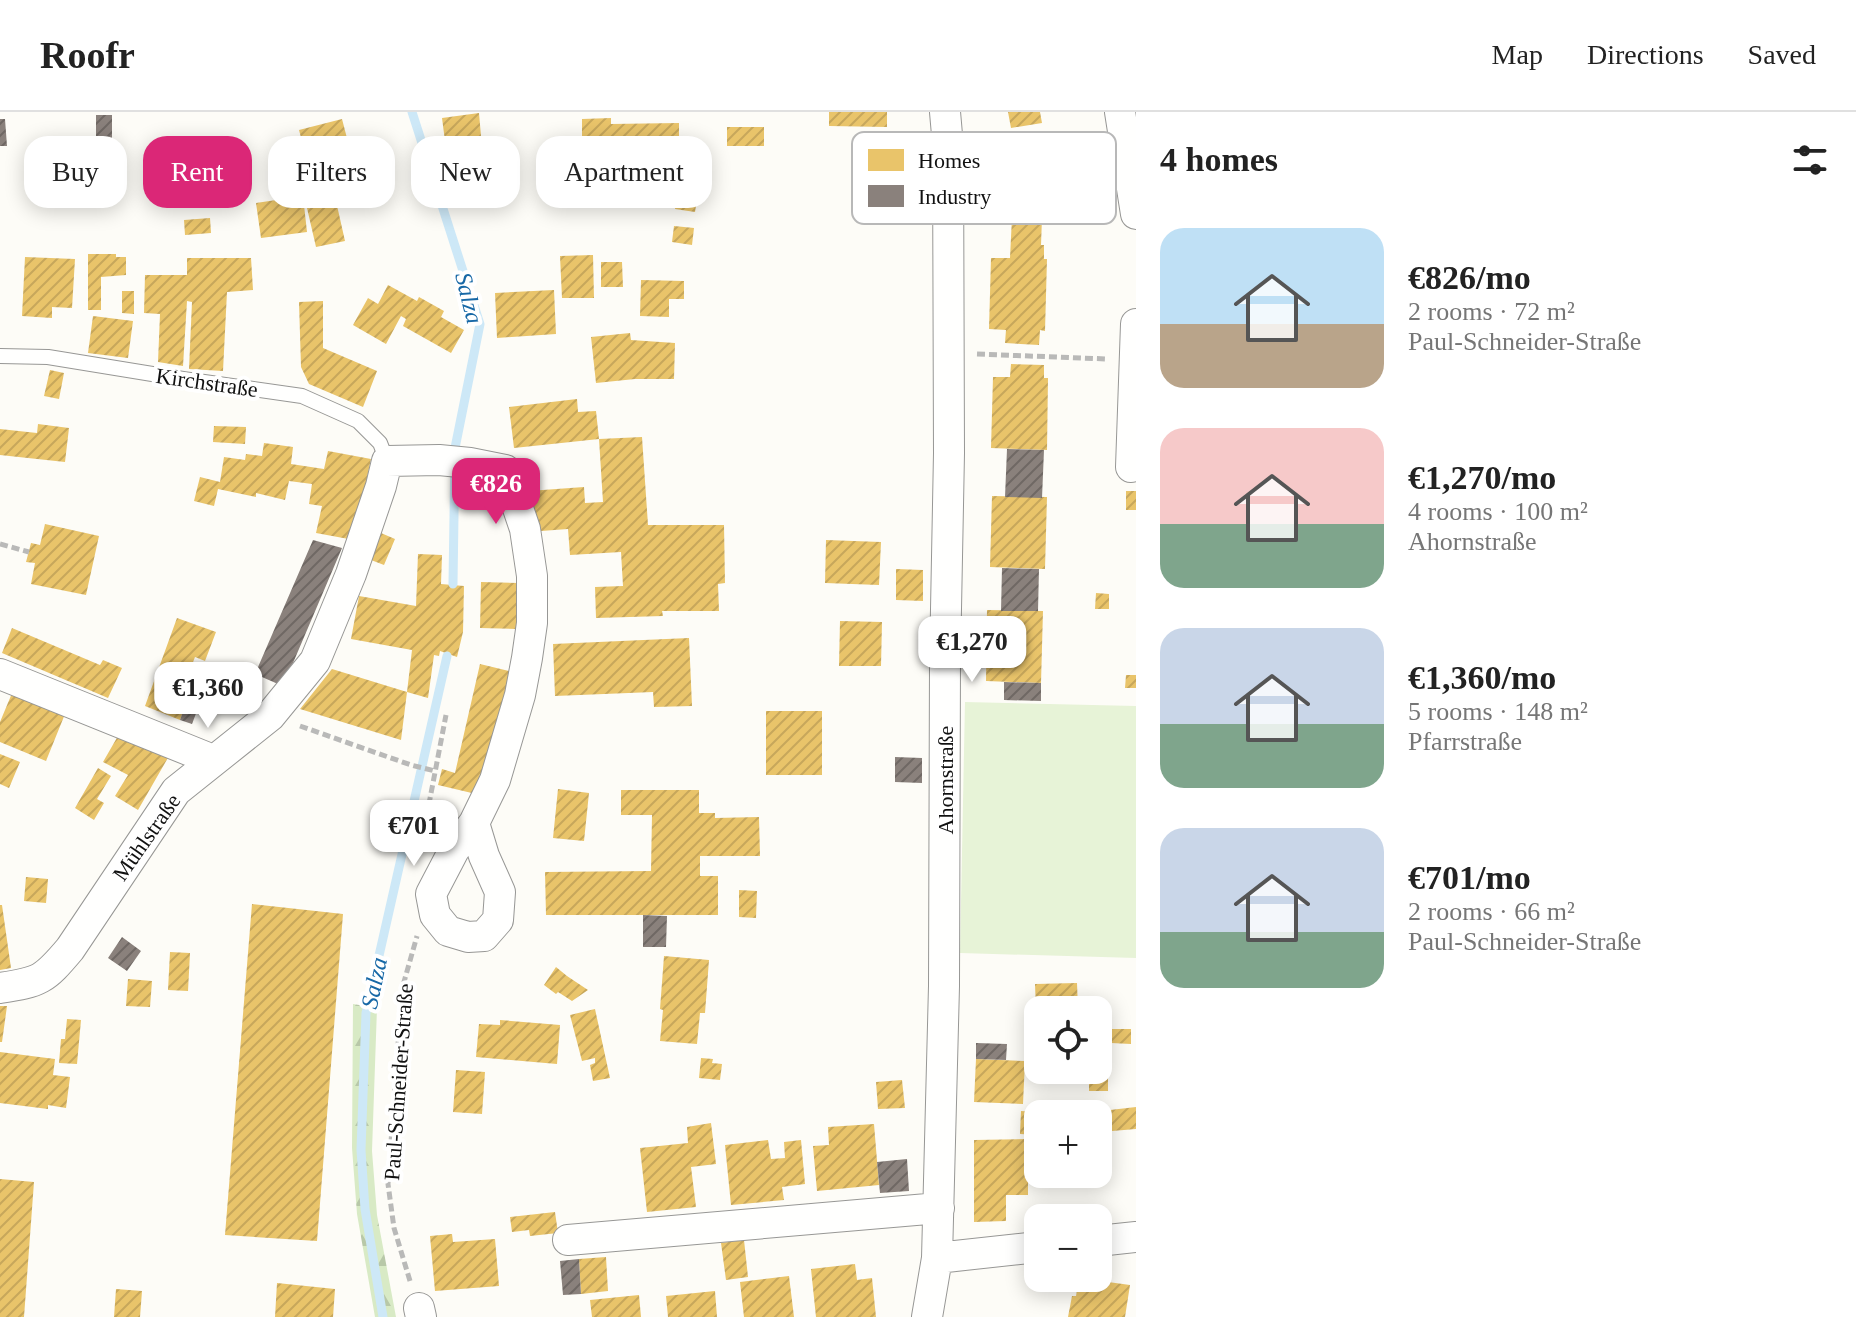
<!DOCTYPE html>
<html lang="en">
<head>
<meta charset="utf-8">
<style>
  :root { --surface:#fff; --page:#f6f6f6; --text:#222; --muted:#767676; --line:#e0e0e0; --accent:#db2777 }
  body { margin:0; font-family:Georgia,serif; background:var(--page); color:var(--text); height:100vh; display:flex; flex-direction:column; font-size:30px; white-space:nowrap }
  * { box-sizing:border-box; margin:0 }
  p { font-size:26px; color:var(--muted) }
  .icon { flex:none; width:44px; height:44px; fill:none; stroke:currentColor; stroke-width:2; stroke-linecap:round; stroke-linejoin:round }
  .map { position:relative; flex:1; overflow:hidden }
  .sheet { display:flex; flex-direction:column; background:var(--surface); width:720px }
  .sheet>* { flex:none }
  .top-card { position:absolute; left:24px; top:24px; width:760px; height:72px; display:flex; gap:16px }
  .fabs { position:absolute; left:1024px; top:884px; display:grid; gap:16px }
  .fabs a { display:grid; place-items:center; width:88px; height:88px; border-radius:16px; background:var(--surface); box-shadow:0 4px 20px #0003; font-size:40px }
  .price { position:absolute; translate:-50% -68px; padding:0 18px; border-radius:16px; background:#fff; color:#222; font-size:26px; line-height:52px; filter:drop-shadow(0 2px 4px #0008) }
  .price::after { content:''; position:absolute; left:50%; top:48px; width:24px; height:18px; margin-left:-12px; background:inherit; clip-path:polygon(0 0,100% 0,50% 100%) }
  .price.active { background:var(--accent); color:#fff }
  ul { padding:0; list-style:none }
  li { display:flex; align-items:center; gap:24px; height:200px; padding:0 24px }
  li span { display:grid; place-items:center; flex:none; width:224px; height:160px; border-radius:24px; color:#555 }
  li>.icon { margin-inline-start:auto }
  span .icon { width:96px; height:96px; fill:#fffc; stroke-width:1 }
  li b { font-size:34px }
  h2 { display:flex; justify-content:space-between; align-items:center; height:96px; padding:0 24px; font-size:34px }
  .chip { padding:0 28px; border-radius:24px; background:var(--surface); box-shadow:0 4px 20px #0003; font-size:28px; line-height:72px }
  .chip.active { background:var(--accent); color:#fff }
  header { display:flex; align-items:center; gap:48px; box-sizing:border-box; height:112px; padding:0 40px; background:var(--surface); border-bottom:2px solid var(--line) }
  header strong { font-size:38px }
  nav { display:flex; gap:44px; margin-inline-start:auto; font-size:28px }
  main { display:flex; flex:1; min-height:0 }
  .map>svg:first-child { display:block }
  .grass { fill:#e7f3d7 }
  .forest { fill:url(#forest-firs) }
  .homes { fill:url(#homes-hatch) }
  .industry { fill:url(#industry-hatch) }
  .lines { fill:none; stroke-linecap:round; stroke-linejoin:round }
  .stream { stroke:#cde8f7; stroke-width:9 }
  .lane-casing { stroke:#979795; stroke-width:16 }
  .street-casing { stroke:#979795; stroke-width:32 }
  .path { stroke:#b9b9b8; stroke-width:5; stroke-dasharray:8 4; stroke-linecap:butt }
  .lane { stroke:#fffffe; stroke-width:14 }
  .street { stroke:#fffffe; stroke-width:30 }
  .labels { text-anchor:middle; stroke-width:8; stroke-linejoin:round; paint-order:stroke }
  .street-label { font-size:22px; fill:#111; stroke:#fff }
  .water-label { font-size:24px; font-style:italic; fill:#1768a6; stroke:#fff }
  .key { fill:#fff; stroke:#b8b8b8; stroke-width:2 }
  .key-label { font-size:22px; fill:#111 }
</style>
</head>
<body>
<header>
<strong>Roofr</strong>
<nav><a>Map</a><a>Directions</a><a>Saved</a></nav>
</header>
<main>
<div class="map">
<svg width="1136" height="1205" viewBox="0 0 1136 1205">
  <defs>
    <pattern id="forest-firs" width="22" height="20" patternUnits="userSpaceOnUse" patternTransform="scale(2)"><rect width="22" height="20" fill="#d8eac5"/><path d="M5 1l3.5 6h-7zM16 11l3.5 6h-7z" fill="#b8c8a8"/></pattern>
    <pattern id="homes-hatch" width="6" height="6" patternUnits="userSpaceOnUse" patternTransform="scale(2)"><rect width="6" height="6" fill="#e9c46a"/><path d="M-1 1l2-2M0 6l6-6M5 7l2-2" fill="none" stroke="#c7a75b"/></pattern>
    <pattern id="industry-hatch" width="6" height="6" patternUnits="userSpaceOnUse" patternTransform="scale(2)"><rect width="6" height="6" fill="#8a817c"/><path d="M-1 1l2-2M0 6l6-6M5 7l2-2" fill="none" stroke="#6f6864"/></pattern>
  </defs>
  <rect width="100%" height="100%" fill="#fdfcf7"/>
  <path class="grass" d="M965 590 1136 594V846L960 841Z"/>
  <path class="forest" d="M353 892 377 896 372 1039 377 1103 396 1205H375L357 1102 352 1036Z"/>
  <path class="homes" d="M829 0H887V15L829 14Z
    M1008 0H1040L1042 11 1011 16Z
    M479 1 481 24 445 29 442 6Z
    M611 6V12L679 11V34H582V7Z
    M342 7 354 53 311 64 299 18Z
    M727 15H764V34H727Z
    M1010 20 1044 21 1043 34H1049L1047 106H1042L1041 133H1044V147H1047L1045 219 1040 218 1039 233 1005 231 1006 218 989 217 991 146H1010L1012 105 992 104 993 33 1010 34Z
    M677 78 698 81 695 100 675 97Z
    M303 84 307 120 261 126 256 91Z
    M336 89 345 129 316 135 307 96Z
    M210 106 211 121 185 123 184 108Z
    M674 114 694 116 692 133 672 130Z
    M88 142H116V145H126V163L101 165V198H88Z
    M593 143 594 186H562L560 144Z
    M25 145 75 147 72 196 52 195V206L22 204Z
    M187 146H251L253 178 227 180 223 259 189 257 192 190 187 189 183 254 158 250 160 202 144 201 145 163H187Z
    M601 150H622L623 175H601Z
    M641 168 684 169V187H669V205L640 204Z
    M388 173 417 189 419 185 444 199 441 205 464 218 451 241 403 214 406 207 401 204 386 232 353 213 368 186 378 192Z
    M554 178 556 222 497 226 495 181Z
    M122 179H134V202L122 201Z
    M323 189V236L377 259 363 295 309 272 301 255 299 190Z
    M93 204 133 209 128 246 88 241Z
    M630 221 631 228 675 231 674 267H635L596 271 591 225Z
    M1011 252 1044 253V266H1048L1047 338 991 336 993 265H1010Z
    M50 258 64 261 59 287 44 284Z
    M577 287 578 300 596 299 599 327 514 336 509 295Z
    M38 312 69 316 65 350 0 343V317L37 321Z
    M214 314 246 315 245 332 213 330Z
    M642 325 648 413H724L725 471 718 472 719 499H662L663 504 596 506 595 475 623 474 621 440 570 443 568 417 541 419 529 379 584 375 585 391 603 390 599 327Z
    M264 331 293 335 291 352 324 357 328 339 371 347 354 428 316 421 322 394 309 392 312 372 289 369 285 388 256 381V385L218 377 214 394 194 389 200 365 220 370 224 345 245 348 246 342 262 344Z
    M1126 379H1136V398H1126Z
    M992 384 1047 385 1045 457 990 455Z
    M45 412 99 424 86 483 31 472 35 451 26 450 31 431 40 433Z
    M381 421 395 427 384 453 371 448Z
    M826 428 881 430 879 473 825 471Z
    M418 442 442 443 441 472 464 474 463 520 457 545 440 539 439 544 434 543 428 586 407 580 412 538 351 527 359 484 416 494Z
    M896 457 923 458V489L896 488Z
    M481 470 518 471 517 517 480 516Z
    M1096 481 1109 482V497H1095Z
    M987 498 1043 499 1041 571 986 569Z
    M177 506 216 520 205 549 195 545 186 568 194 571 180 608 145 594Z
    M840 509 882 510 881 554H839Z
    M12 516 100 553 103 548 122 556 108 586 2 541Z
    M689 526 692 594 654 595 653 580 555 584 553 532Z
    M480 552 513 560 489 664 480 662 476 682 438 673 442 657 455 661Z
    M332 557 407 580 401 628 300 597Z
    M1126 563H1136V576H1125Z
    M15 574 65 602 46 649 0 630V610Z
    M766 599H822V663H766Z
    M122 617 169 644 138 698 115 684 128 663 103 650Z
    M0 642 20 650 9 676 0 672Z
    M98 656 111 664 97 687 104 691 94 708 75 696Z
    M558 677 589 681 584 729 553 726Z
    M621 678H699V701H715V706L759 705 760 744H700V764H718V803H546L545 760 651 759 652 703H621Z
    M26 765 48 767 46 791 24 789Z
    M739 778 757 779 756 806 739 805Z
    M252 792 343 802 317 1129 225 1123Z
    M0 793H2L11 856 0 858Z
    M170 840 190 841 188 879 168 878Z
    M664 844 709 848 705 901H700L697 932 660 929 663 898 660 897Z
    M556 855 567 864 588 878 572 889 558 880 556 882 544 873Z
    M128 867 152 869 150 895 126 894Z
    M1077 871 1078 898H1036L1035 872Z
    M0 894H7L2 930H0Z
    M595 897 610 966 593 969 590 953 595 951V946L582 949 570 903Z
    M67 907 81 908 77 952 59 951 61 927H65Z
    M500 908 560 913 557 952 476 945 479 912 500 913Z
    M1111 917H1131V932L1111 931Z
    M0 940 55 947 53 963 70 965 66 996 48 993V997L0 991Z
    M701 946 713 947 712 951 722 952 720 968 699 966Z
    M976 947 1025 949 1023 992 974 990Z
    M456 958 485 960 482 1002 453 1000Z
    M1089 959H1108V979H1089Z
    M902 968 905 996 878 997 876 970Z
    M1136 995V1017L1112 1019 1110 998Z
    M1021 999 1038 1000V1023L1020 1022Z
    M711 1011 716 1052 691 1055 696 1095 647 1100 640 1036 688 1031 687 1015Z
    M874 1012 879 1073 817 1079 813 1034 829 1033 828 1015Z
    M1028 1027V1083H1006V1109L974 1110V1028Z
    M768 1028 771 1047 785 1046 784 1030 801 1028 805 1072 782 1075 784 1088 731 1093 725 1033Z
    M0 1067 34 1070 24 1205H0Z
    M555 1100 558 1121 530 1124 529 1118 512 1120 510 1105Z
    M452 1122 453 1130 495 1127 499 1174 435 1179 430 1124Z
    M744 1128 748 1165 726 1168 721 1131Z
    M606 1145 608 1179 581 1182 579 1147Z
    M855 1152 857 1168 872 1166 876 1205H816L811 1157Z
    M789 1164 794 1205H744L740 1170Z
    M1079 1166 1130 1173 1125 1205H1068L1072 1184H1076Z
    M277 1171 335 1177 333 1205H275Z
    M116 1177 142 1179 140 1205H114Z
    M715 1179 717 1205H668L666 1184Z
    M639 1183 641 1205H592L590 1188Z"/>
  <path class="industry" d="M96 3H112V27H96Z
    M0 7H5L7 34H0Z
    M1007 337 1044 338 1042 386 1005 385Z
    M313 428 342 436 293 551 278 572 255 562Z
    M1002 456 1039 457 1038 499H1001Z
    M1004 570 1041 571V589L1004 588Z
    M188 586 200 591 192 612 180 608Z
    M895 645 922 646V671L895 670Z
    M643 803 667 804 666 835H643Z
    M122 825 141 839 127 859 108 846Z
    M976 931 1007 932 1006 948 976 947Z
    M907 1047 909 1079 880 1081 877 1050Z
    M579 1147 581 1182 563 1183 560 1149Z"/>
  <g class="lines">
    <path class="stream" d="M412 0 480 212 455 336 453 472
      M383 1205 365 1097 361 1038 366 901 447 544"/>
    <g class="lane-casing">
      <path id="lane" d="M0 244 48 245 183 267 302 284 358 309 380 331 387 349"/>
    </g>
    <g class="street-casing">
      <path id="street" d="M1120 0 1136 102
        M1131 355 1136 212
        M0 562 213 648
        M0 876C40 870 44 868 70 837L176 679 270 604 315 549 351 462 381 374 387 349 439 348 470 351 505 358 525 417 532 464V511L527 546 520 583 495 668 474 711 454 738 431 782 435 803 448 819 468 825 484 824 498 808 500 780 484 744 474 711
        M568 1128 939 1096
        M1098 1129 1136 1125
        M937 1146 1038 1135
        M419 1196 421 1205
        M927 1205 937 1146 944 874 945 549 949 341 948 34 945 0"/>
    </g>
    <path class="path" d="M977 242 1107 247
      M0 432 29 440
      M300 614 411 653 435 659
      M438 714 428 697 446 603
      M410 1169 394 1116 388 1072 402 877 417 824"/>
    <use href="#lane" class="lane"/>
    <use href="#street" class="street"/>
  </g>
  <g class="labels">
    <g class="street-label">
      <text transform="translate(207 270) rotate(8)" y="8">Kirchstraße</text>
      <text transform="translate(945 668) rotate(-90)" y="8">Ahornstraße</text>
      <text transform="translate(146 725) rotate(-55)" y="8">Mühlstraße</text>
      <text transform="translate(398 970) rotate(-86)" y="8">Paul-Schneider-Straße</text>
    </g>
    <g class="water-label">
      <text transform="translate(469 186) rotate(76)" y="8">Salza</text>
      <text transform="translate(374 871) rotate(-78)" y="8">Salza</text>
    </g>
  </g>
  <rect x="852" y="20" width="264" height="92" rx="12" class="key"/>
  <rect x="868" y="37" width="36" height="22" fill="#e9c46a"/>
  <rect x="868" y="73" width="36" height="22" fill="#8a817c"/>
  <g class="key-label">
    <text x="918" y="56">Homes</text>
    <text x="918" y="92">Industry</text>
  </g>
</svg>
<div class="fabs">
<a><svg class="icon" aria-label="locate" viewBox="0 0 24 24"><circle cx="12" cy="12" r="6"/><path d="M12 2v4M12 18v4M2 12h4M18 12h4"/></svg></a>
<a>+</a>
<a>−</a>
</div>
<b class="price active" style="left:496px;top:414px">€826</b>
<b class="price" style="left:972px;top:572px">€1,270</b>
<b class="price" style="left:208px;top:618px">€1,360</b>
<b class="price" style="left:414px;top:756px">€701</b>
<div class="top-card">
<a class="chip">Buy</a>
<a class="chip active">Rent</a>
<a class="chip">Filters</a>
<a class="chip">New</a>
<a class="chip">Apartment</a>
</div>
</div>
<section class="sheet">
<h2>4 homes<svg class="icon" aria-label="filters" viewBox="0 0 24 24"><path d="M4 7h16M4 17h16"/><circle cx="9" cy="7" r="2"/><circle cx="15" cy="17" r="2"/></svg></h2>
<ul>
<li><span style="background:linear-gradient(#bfe0f5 60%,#b9a48a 0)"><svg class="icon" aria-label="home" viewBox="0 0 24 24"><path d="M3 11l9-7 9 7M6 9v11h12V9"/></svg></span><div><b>€826/mo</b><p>2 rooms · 72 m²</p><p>Paul-Schneider-Straße</p></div></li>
<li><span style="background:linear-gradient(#f6c9c9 60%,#7fa58c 0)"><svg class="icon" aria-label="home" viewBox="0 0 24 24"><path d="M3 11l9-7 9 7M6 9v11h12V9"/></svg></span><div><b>€1,270/mo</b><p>4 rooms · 100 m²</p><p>Ahornstraße</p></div></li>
<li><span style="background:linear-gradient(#c9d6e8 60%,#7fa58c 0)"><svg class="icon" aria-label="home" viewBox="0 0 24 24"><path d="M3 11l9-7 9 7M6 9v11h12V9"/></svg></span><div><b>€1,360/mo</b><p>5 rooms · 148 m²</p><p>Pfarrstraße</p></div></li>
<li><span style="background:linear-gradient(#c9d6e8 65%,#7fa58c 0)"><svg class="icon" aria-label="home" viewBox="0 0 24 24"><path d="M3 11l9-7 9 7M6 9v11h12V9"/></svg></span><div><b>€701/mo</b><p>2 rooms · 66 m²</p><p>Paul-Schneider-Straße</p></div></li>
</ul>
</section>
</main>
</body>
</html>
